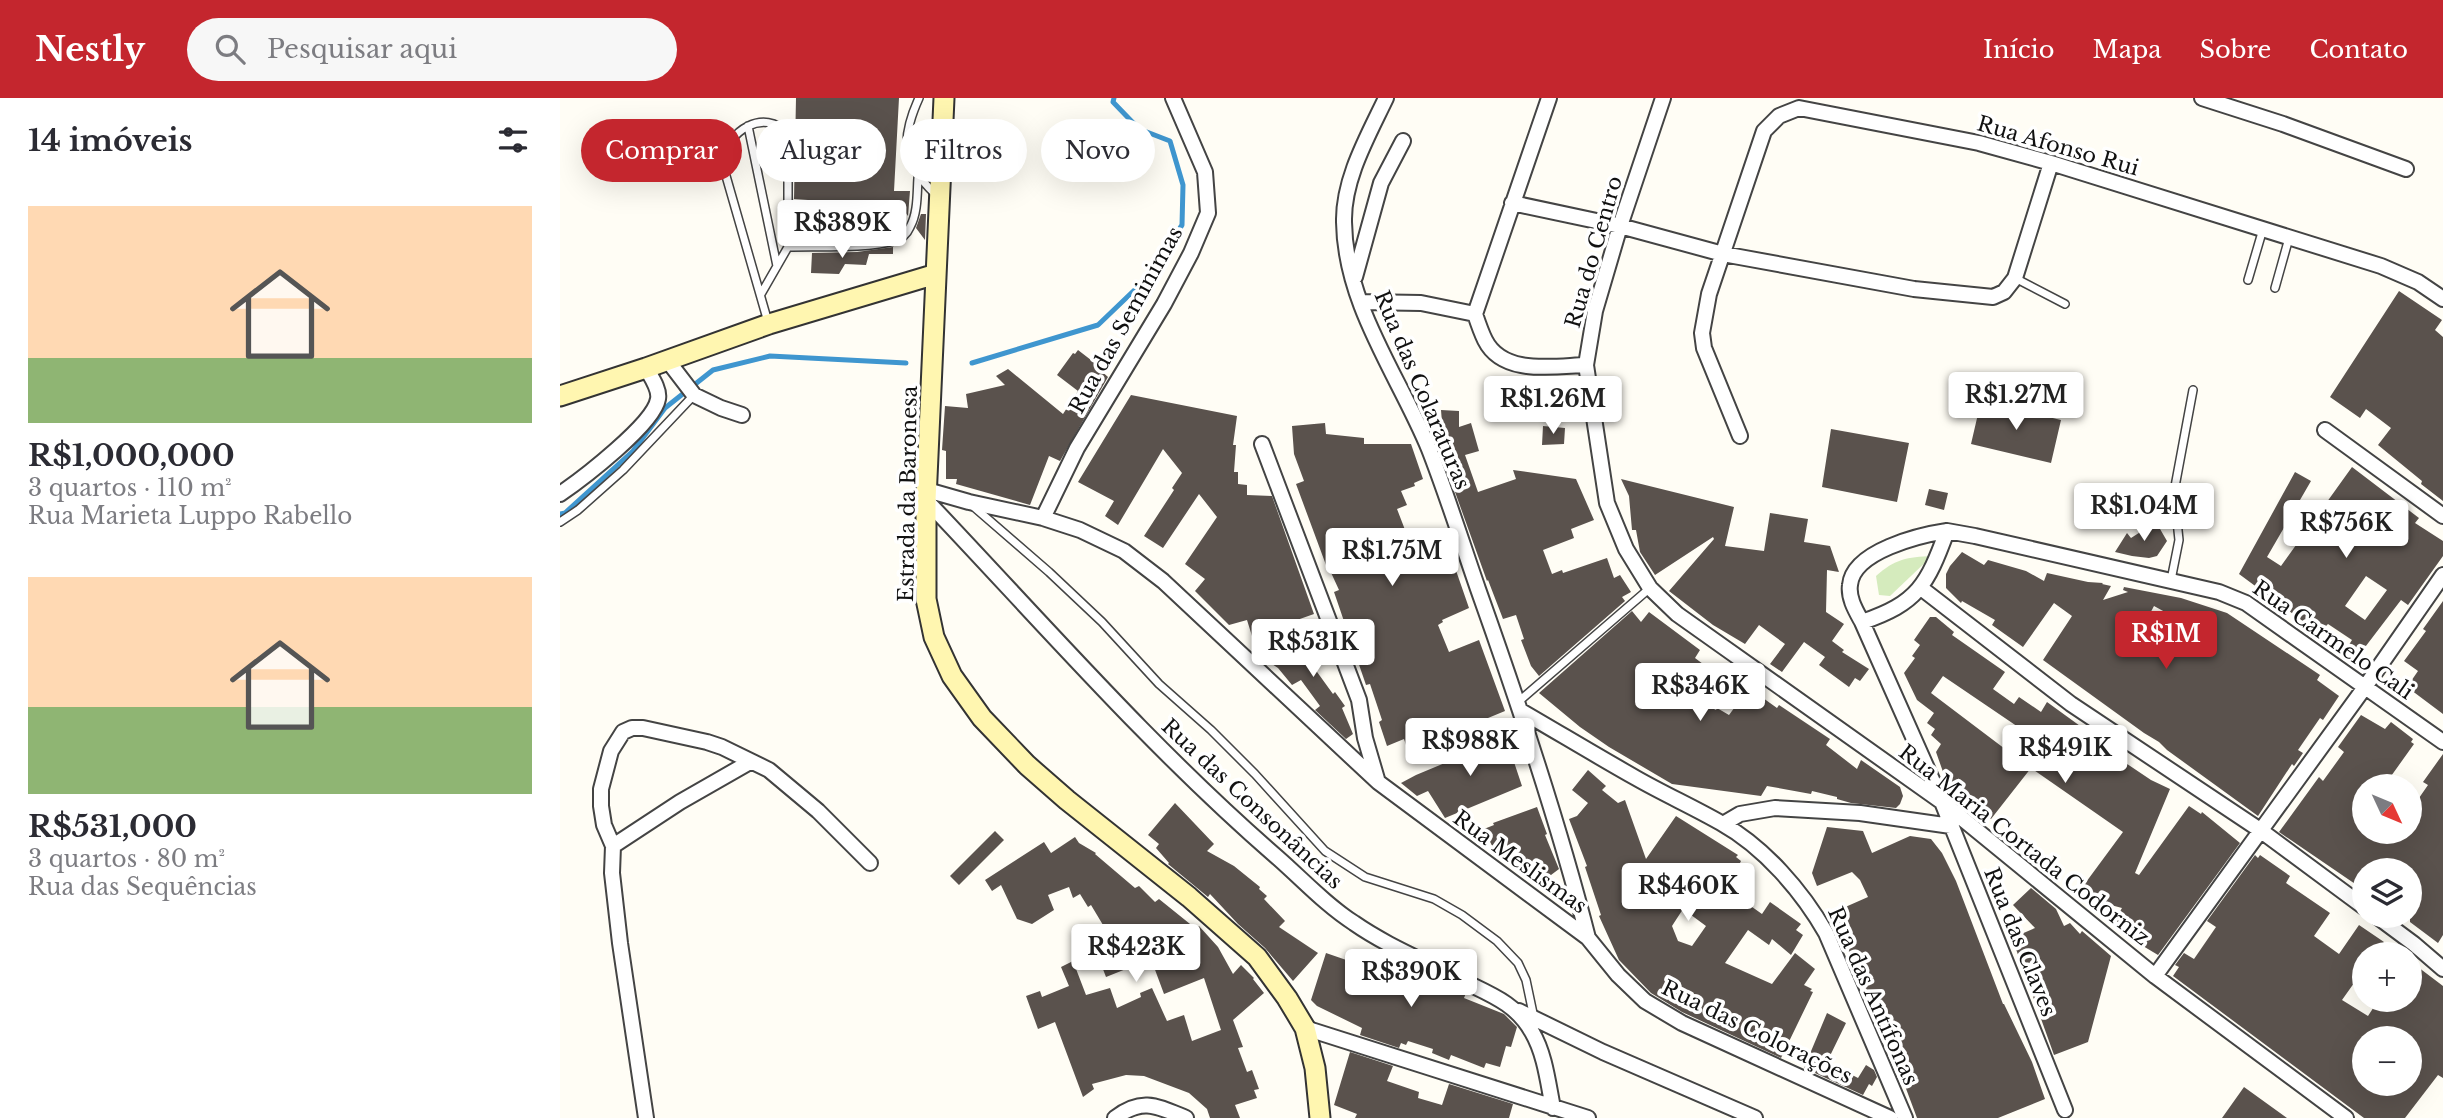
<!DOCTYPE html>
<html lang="pt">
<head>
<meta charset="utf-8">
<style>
  :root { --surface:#fff; --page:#f7f7f7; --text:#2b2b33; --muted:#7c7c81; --accent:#c4262e }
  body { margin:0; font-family:"Libre Baskerville",serif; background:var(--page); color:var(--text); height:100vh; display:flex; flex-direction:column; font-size:26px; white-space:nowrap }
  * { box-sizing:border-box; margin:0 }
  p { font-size:23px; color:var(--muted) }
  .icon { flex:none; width:38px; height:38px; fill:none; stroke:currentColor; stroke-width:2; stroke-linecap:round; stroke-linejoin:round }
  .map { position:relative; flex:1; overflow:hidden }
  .side { display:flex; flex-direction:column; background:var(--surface); width:560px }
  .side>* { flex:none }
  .guide { position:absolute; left:21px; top:21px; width:665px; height:63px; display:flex; gap:14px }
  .needle { width:46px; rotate:134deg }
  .fabs { position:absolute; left:1792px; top:676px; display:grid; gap:14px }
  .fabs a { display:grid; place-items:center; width:70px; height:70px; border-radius:50%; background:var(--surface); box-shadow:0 7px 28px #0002; font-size:35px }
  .price { position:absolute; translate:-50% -60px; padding:0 16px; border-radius:7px; background:#fff; color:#222; font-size:23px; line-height:46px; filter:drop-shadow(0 2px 4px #0008) }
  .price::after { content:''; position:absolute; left:50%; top:42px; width:21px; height:16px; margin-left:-10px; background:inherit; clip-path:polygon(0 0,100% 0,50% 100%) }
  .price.selected { background:var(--accent); color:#fff }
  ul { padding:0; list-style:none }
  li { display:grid; align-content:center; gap:14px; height:371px; padding:0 28px }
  li span { display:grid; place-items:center; height:217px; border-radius:0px; color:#555 }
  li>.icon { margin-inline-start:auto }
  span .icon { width:126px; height:126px; fill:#fffc; stroke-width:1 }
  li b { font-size:30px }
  h2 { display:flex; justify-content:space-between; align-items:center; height:84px; padding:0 28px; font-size:30px }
  .pill { padding:0 24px; border-radius:32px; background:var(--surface); box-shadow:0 7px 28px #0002; font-size:24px; line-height:63px }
  .pill.selected { background:var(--accent); color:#fff }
  header { display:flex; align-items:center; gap:42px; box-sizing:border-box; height:98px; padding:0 35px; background:var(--accent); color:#fff }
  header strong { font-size:33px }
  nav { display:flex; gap:38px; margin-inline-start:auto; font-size:24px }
  .search { width:490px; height:63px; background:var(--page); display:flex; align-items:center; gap:18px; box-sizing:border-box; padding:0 24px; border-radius:38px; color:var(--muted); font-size:26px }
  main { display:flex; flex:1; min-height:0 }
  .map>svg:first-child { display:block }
  .green { fill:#d5ebbd }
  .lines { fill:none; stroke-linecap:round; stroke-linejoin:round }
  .stream { stroke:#3f96cf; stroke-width:5 }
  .building { fill:#5a524d; fill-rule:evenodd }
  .lane-casing { stroke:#444; stroke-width:10 }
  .street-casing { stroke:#444; stroke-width:18 }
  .secondary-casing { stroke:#333; stroke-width:23 }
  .lane { stroke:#fff; stroke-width:7 }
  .street { stroke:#fff; stroke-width:14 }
  .secondary { stroke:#fff6b0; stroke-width:19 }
  .labels { text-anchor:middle; stroke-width:7; stroke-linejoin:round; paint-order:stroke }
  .street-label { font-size:21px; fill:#111; stroke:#fff }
</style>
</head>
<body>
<header>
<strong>Nestly</strong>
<div class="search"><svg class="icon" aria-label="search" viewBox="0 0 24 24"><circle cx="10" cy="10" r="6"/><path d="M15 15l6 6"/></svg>Pesquisar aqui</div>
<nav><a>Início</a><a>Mapa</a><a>Sobre</a><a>Contato</a></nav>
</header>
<main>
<section class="side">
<h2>14 imóveis<svg class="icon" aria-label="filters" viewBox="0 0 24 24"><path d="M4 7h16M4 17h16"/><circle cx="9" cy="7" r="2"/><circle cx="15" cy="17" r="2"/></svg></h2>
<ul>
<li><span style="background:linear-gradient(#ffd9b3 70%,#8fb573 0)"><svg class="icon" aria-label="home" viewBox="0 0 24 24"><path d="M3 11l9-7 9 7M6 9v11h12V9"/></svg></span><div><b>R$1,000,000</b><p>3 quartos · 110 m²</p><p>Rua Marieta Luppo Rabello</p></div></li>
<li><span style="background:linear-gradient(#ffd9b3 60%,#8fb573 0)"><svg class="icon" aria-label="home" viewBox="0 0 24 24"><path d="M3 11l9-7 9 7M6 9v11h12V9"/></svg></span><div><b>R$531,000</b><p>3 quartos · 80 m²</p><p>Rua das Sequências</p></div></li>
</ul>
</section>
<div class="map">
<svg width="1883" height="1020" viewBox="0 0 1883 1020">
  <rect width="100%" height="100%" fill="#fffdf5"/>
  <path class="green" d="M1372 458 1330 498 1319 497 1316 478C1335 461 1347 459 1372 458Z"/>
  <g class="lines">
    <path class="stream" d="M412 265 538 227 586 181 622 127 623 87 610 43 579 31 553 4 554 0
      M0 416 5 415 73 353 105 310 153 272 210 258 346 265"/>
  </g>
  <path class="building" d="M236 0H339L334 93H350L348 118 336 102 334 137 310 141 253 143 254 121H248V102L234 101Z
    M361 116H366L365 142 356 130Z
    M333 149V156H309L306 167 285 166 279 176 251 175 252 155 297 154Z
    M1839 193 1882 222 1875 232 1883 239V403L1861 386 1862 383 1818 347 1831 330 1806 311 1800 320 1770 299Z
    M518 252 540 269 539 271 548 279 500 363 489 358 470 407 396 386 397 381H386V353L382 352 385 308 408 310 406 296 445 287 436 278 448 271 503 316 518 293 497 277 513 255 515 256Z
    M571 297 677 318 673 347H676L674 374H678V386L687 387V397L712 398 754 516 692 538 687 522 669 527 635 493 645 481 625 466 657 419 639 396 603 450 584 438 614 392 612 390 622 375 603 351 558 427 545 418 554 403 518 384Z
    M1421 303 1501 322 1491 365 1411 346Z
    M881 312 899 313V329L911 325 919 353 905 357 918 394 956 381 953 372 1016 381 1034 422 1011 431 1014 440 983 452 992 476 1002 472 1003 475 1047 460 1054 480 1060 477 1071 494 1062 499 1065 503 979 578 971 568 961 542 964 541 956 517 943 521 928 482 927 483 890 380 896 378 883 337Z
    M765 325 766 336 804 340V346H851L863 381 854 385 855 388 841 393 847 407 837 411 847 437 853 435 856 446 883 435 909 510 882 522 883 524 878 527 889 554 919 542 945 613 848 653 844 641 827 648 819 624 822 622 810 586 806 587 795 555H792L783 533 787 532 774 494 779 492 768 468 766 467 736 386 744 383 734 356 732 328Z
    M983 328 1005 330 1004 346 982 347Z
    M1271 331 1349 345 1337 404 1262 389Z
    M1792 369 1859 420 1855 425 1883 443V458L1848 507 1841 502 1796 561 1785 553 1792 542 1768 526 1759 535 1679 476 1735 374 1751 383 1707 459 1721 468ZM1806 478 1827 492 1805 522 1785 508Z
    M1061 381 1174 409 1165 448 1204 453 1210 415 1248 421 1244 444 1270 448 1279 474 1267 472 1266 514 1284 526 1272 543 1284 552 1282 554 1309 571 1300 583 1295 580 1289 589 1259 567 1265 559 1244 544 1222 574 1210 566 1225 546 1199 527 1185 546 1153 527 1109 493 1154 441 1153 439 1095 477 1080 454 1076 432H1072L1069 398Z
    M1369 391 1388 395 1384 412 1365 407Z
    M1596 424 1607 443 1597 458 1589 460 1572 458 1555 454 1567 435 1571 440Z
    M1402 454 1424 467 1428 462 1466 473 1484 483 1487 475 1528 484 1543 485 1542 486 1551 488 1543 502 1568 494 1563 492 1564 489 1621 500 1667 515 1760 577 1757 582 1779 598 1763 622 1760 620 1738 652 1743 655 1734 668 1732 666 1698 718 1607 652 1599 644 1584 635 1483 562 1512 518 1494 505 1463 549 1432 527 1435 522 1402 503 1401 505 1386 490V476L1390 468ZM1594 508 1625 525 1610 556 1578 538Z
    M1883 503V616L1847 589 1858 573 1844 563 1866 533 1863 531Z
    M1072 513 1081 524 1089 514 1140 552 1135 560 1151 572 1142 584 1134 579 1119 601 1142 617 1148 608 1156 612 1157 610 1169 617 1189 590 1217 610 1219 607 1270 641 1266 647 1297 671 1301 662 1340 689 1343 698 1340 706 1336 710 1291 705 1277 701V699L1252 693 1251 696 1207 688 1201 698 1112 686 1049 649 1020 629 979 595Z
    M1370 519H1376L1394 534 1392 537 1445 574 1433 591 1454 606 1459 599 1481 614 1487 604 1527 633 1524 637 1591 682 1610 691 1575 775 1579 777 1629 708 1641 716 1642 714 1680 745 1598 857 1573 842 1575 840 1556 828 1558 824 1555 822 1562 810 1532 802 1530 805 1518 795 1563 734 1471 670 1431 721 1388 688 1376 654 1381 646 1371 637 1375 631 1367 625 1374 615 1357 602 1344 575 1355 560 1352 558 1360 547 1354 542ZM1383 578 1467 635 1453 657 1371 595Z
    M765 539 773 561 752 567 773 596 775 594 785 608 782 610 793 636 786 641 755 612 760 608 741 582 732 587 718 570 701 559Z
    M1801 617 1825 631 1831 624 1853 641 1851 644 1854 646 1824 688H1804V733H1850V713L1868 687 1863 684 1883 656V837L1878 845 1850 824V772H1804V792L1719 734 1759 679 1763 683 1784 654 1778 649Z
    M952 637 960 662 954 664 962 688 885 720 868 693 857 698 841 685 856 677Z
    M1028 672 1046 688 1042 692 1058 705 1065 702 1086 761 1116 718 1178 757 1176 759 1181 763 1179 767 1184 771 1169 791 1178 799 1202 816 1210 804 1241 826 1236 832 1243 837 1231 857 1212 841 1209 847 1188 832 1165 865 1212 886 1235 855 1255 871 1244 887 1252 891 1250 893 1253 894 1221 960 1122 914 1091 895 1059 862 1039 818 1041 817 1025 769 1027 768 1009 721 1017 718 1028 705 1012 692ZM1123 811 1146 828 1132 848 1118 843 1112 828Z
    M615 705 654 746 647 753 674 768 700 789 699 791 707 798 704 801 725 823 719 829 758 855 733 883 705 850 678 826 650 796 648 799 608 766 609 765 596 750 599 746 588 737Z
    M977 709 987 736 985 737 999 771 983 783 978 777 971 781 935 754 924 731 934 727 933 725Z
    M1267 729 1303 733 1312 755 1350 738 1371 741 1382 755 1396 783 1443 906H1444L1472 964 1485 1001 1438 1020H1357L1323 929 1281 836 1284 835 1274 814 1308 799 1300 782 1292 774 1257 788 1252 775Z
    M435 733 444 742 399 787 390 778Z
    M515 739 519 745 536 755 535 756 575 790 579 788 595 804 599 801 635 830 639 828 658 849 673 876 681 867 694 880 693 881 704 895 673 922 683 949 678 950 687 974 692 972 699 991 694 992 697 1000 675 1007 680 1020H650L647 1011 629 995 584 978 566 977 532 986 534 991 523 999 495 924 478 931 466 898 480 893 482 899 509 888 501 869 513 863 526 897 550 890 557 910 581 899 580 895 592 890 607 923 624 917 632 943 661 932 644 880 604 896 591 861 546 879 534 848 548 838 546 832 531 807 528 809 520 796 513 800 509 789 488 797 494 812 472 826 457 821 441 787 432 793 425 782 484 744 491 755Z
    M1695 757 1698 760 1700 757 1730 778 1726 785 1770 815 1754 838 1779 856 1799 827 1824 844 1815 856H1804V871L1782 902 1808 918 1819 901H1850V863L1883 888V980L1878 977 1845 1020H1804L1613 878 1619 869 1615 867 1624 855 1634 861 1656 829 1647 823ZM1804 940H1850V985H1804Z
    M1471 790 1496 811 1504 828 1510 825 1520 836 1522 833 1551 858 1528 944 1494 957 1452 840 1475 830 1453 807Z
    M800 851 849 869 906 895 904 900 944 916 957 929 951 949 946 948 940 969 926 965 924 970 891 957 889 962 872 955 873 951 848 943 846 947 841 945 839 950 800 937 802 930 757 908 751 902 766 855 795 865Z
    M1267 915 1286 925 1267 964 1298 980 1306 967 1314 972 1317 979 1312 988 1309 986 1303 997 1244 970Z
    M790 954 833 968 827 983 859 994 858 1000 882 1007 889 986 953 1006 949 1020H795L797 1016 774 1007Z
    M1684 989 1727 1020H1662Z"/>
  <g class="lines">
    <g class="lane-casing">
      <path id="lane" d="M359 0C340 42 342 64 375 96
        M188 28 217 168
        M228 149C258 148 307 151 334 143 341 141 347 136 350 129 358 115 357 95 358 80
        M1455 180 1505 206
        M1688 182 1703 131
        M1715 190 1729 140
        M201 196 228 149V36C204 9 167 33 162 64L208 224
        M414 409 489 474 542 524 599 586 651 632 695 676 765 753 805 779 874 801 902 817 937 843 958 865 966 882 974 920
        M0 424 18 412 63 372 134 297
        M1611 482 1619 442 1614 394 1633 292
        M958 604 1090 490"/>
    </g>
    <g class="street-casing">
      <path id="street" d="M826 0C808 38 783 81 784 124 785 207 839 278 869 351 887 397 902 445 918 491 959 606 998 722 1028 840
        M989 0 915 216C918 225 921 234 925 242 943 278 994 268 1026 267
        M1103 0 1060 128 1035 213 1026 267 1047 405 1066 451 1090 490 1117 516 1382 704 1595 878 1786 1020
        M1642 0 1723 26 1846 71
        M952 105 1060 128 1163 156 1354 191 1433 199 1444 194 1455 180 1491 65
        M795 179 821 85 843 43
        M801 204 861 205 915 216
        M108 263 134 297 161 310 182 317
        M1765 332 1883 418
        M1180 338 1144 250 1142 235 1149 196 1204 33 1219 18 1239 10 1419 45 1491 65 1821 168 1858 184 1883 201
        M702 346 799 602 805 640 817 681
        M367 392 409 404 483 420 520 432 564 453 603 483 818 684 1028 840 1058 877 1085 903 1122 925 1330 1020
        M0 396C22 381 94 326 98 301 100 291 91 279 86 270
        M366 402C481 523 591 650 718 760 743 782 766 807 794 825 827 848 865 863 901 882 929 896 956 905 972 934 985 956 988 985 993 1010
        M483 420 517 350 604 206 631 155 648 115 645 74 613 0
        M1361 490 1511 606 1700 732 1804 809
        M1302 524C1296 513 1288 500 1290 487 1293 453 1360 437 1387 433
        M961 613C999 635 1037 658 1076 680 1104 696 1133 709 1161 725 1204 749 1242 793 1266 835L1345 1020
        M1163 726 1180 716 1215 710 1300 715 1391 728
        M53 748 120 704 190 664
        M1815 817 1854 846 1883 871
        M1595 878 1805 589 1883 477
        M959 913 1043 954 1195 1020
        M745 930 1028 1020
        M1505 1012 1382 704 1302 524C1358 505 1367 487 1387 433L1415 438 1659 494 1686 505 1883 644
        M86 1020 60 845 52 775 53 748 44 727 41 708V691L51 653 63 634 72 630H83L147 644 162 649 209 672 258 713 310 765
        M555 1020C582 999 597 1008 626 1020"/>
    </g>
    <g class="secondary-casing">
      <path id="secondary" d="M384 0 366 402V501L374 539 392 578 422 620 467 667 507 702 629 799 697 859 727 900 745 930 755 970 760 1020
        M0 298 86 270 209 226 376 176"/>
    </g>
    <use href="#lane" class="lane"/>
    <use href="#street" class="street"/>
    <use href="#secondary" class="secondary"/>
  </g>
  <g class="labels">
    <g class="street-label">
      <text transform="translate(1498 48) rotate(16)" y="7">Rua Afonso Rui</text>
      <text transform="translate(1034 154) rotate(-74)" y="7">Rua do Centro</text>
      <text transform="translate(566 222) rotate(-61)" y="7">Rua das Seminimas</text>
      <text transform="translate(862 292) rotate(67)" y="7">Rua das Colaraturas</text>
      <text transform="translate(348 396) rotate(-89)" y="7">Estrada da Baronesa</text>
      <text transform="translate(1773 542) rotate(35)" y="7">Rua Carmelo Cali</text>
      <text transform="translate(692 706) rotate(43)" y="7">Rua das Consonâncias</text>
      <text transform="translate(1464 747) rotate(38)" y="7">Rua Maria Cortada Codorniz</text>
      <text transform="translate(960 764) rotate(36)" y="7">Rua Meslismas</text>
      <text transform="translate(1460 844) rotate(68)" y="7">Rua das Claves</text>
      <text transform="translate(1313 898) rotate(66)" y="7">Rua das Antífonas</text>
      <text transform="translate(1197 934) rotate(26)" y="7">Rua das Colorações</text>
    </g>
  </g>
</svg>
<div class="fabs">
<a><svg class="needle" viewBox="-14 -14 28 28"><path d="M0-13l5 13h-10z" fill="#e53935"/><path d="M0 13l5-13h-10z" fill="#7c7c81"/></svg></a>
<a><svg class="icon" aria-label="layers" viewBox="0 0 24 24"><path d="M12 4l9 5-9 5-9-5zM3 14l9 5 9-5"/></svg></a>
<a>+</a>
<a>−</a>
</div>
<b class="price" style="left:282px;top:162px">R$389K</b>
<b class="price" style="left:1456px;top:334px">R$1.27M</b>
<b class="price" style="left:993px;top:338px">R$1.26M</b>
<b class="price" style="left:1584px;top:445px">R$1.04M</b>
<b class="price" style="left:1786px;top:462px">R$756K</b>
<b class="price" style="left:832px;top:490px">R$1.75M</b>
<b class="price selected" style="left:1606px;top:573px">R$1M</b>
<b class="price" style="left:753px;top:581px">R$531K</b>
<b class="price" style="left:1140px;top:625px">R$346K</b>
<b class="price" style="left:910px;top:680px">R$988K</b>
<b class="price" style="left:1505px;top:687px">R$491K</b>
<b class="price" style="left:1128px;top:825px">R$460K</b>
<b class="price" style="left:576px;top:886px">R$423K</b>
<b class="price" style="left:851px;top:911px">R$390K</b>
<div class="guide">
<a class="pill selected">Comprar</a>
<a class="pill">Alugar</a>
<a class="pill">Filtros</a>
<a class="pill">Novo</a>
</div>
</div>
</main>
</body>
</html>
